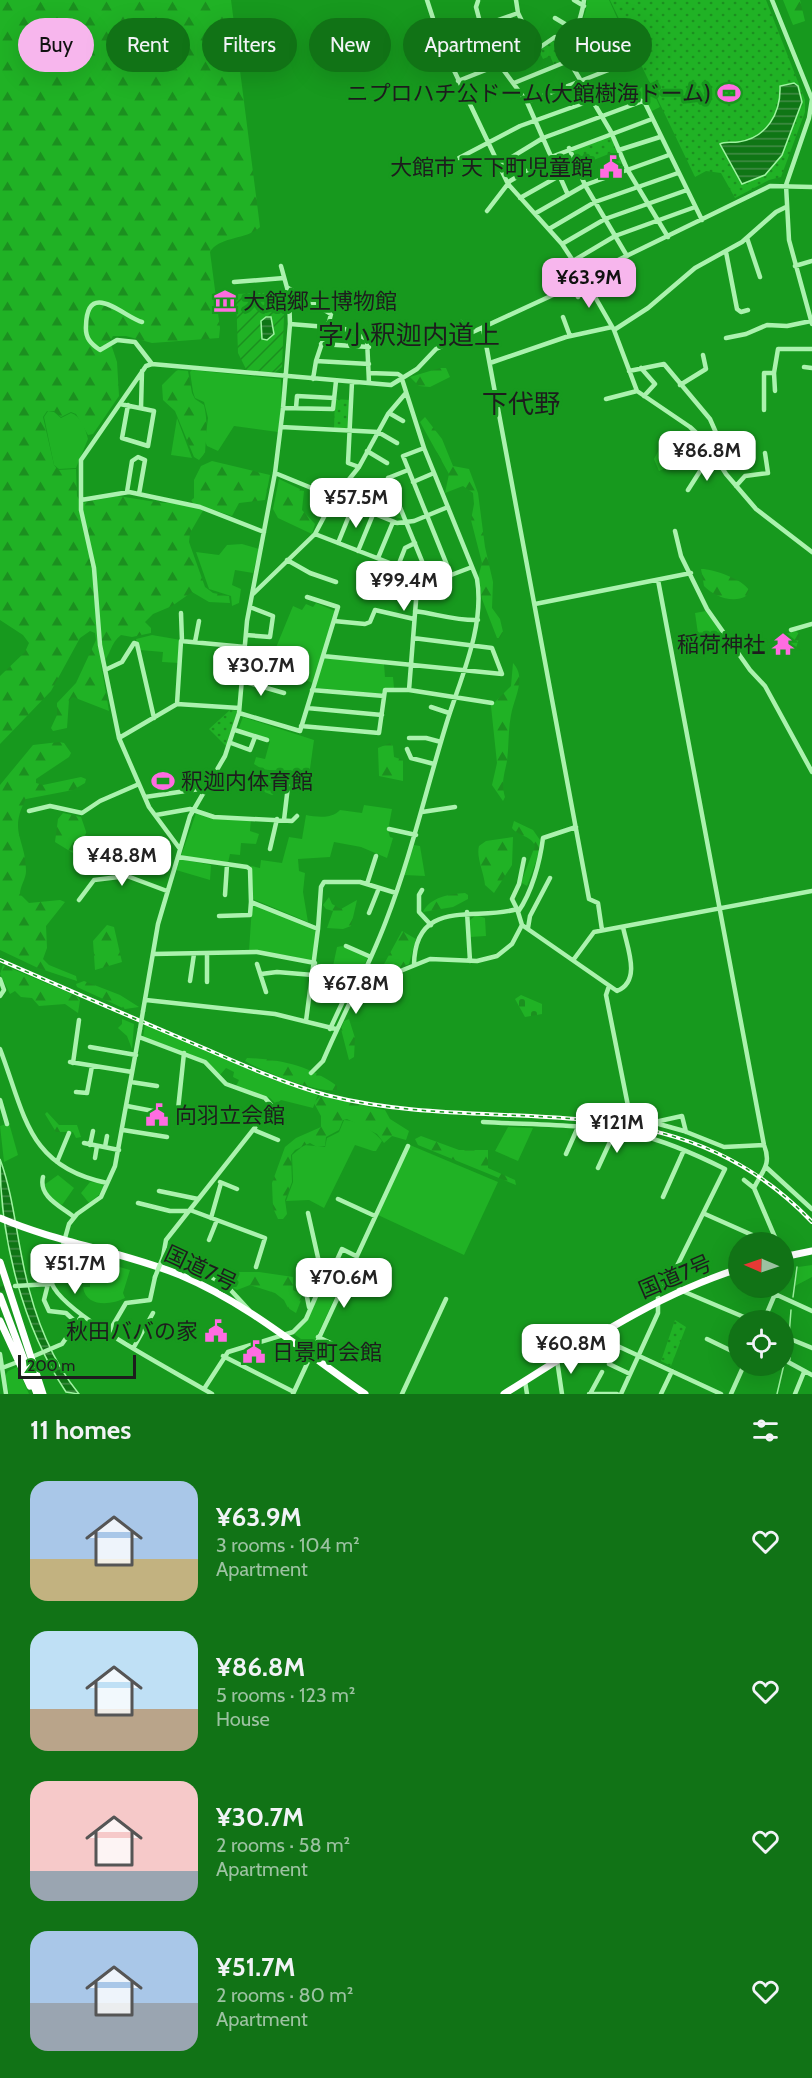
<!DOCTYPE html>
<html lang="en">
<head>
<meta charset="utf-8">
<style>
  :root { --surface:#117316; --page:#1a781f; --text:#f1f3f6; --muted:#9cc2a1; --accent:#f7b6ed }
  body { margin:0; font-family:Cabin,"Noto Sans JP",sans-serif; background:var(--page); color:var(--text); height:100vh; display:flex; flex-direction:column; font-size:22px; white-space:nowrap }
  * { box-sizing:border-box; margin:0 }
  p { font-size:20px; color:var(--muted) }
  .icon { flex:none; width:33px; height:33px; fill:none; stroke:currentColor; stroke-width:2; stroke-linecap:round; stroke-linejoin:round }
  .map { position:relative; height:1394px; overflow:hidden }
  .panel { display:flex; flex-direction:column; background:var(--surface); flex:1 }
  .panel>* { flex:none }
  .top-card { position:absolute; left:18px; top:18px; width:777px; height:54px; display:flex; gap:12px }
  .needle { width:39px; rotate:272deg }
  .controls { position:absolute; left:728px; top:1232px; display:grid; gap:12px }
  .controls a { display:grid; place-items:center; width:66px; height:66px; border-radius:50%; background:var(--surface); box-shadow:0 6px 24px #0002; font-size:30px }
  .scale { position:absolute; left:18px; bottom:15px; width:118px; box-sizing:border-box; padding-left:6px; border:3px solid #1d1d1d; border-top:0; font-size:16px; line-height:21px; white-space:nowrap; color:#1d1d1d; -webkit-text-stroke:4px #17991e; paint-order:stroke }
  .price { position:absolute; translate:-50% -51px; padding:0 14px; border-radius:12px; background:#fff; color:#222; font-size:20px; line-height:39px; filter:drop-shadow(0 2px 3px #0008) }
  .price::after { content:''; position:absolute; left:50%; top:36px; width:18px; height:14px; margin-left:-9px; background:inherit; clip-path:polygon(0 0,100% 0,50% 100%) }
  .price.on { background:var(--accent); color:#111 }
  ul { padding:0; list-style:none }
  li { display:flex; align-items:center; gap:18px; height:150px; padding:0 30px }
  li span { display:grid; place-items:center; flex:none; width:168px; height:120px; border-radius:18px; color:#555 }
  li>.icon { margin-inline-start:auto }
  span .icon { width:72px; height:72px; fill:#fffc; stroke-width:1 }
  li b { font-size:26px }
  h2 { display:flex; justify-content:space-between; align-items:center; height:72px; padding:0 30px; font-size:26px }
  .pill { padding:0 21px; border-radius:27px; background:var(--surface); box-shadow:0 6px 24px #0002; font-size:21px; line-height:54px }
  .pill.on { background:var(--accent); color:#111 }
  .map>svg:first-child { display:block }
  .grass { fill:#20b225 }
  .forest { fill:url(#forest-firs) }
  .cemetery { fill:url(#cemetery-stones) }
  .park { fill:url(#park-dots) }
  .garden { fill:url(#garden-furrows) }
  .water { fill:url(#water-rules); stroke:#9ef4a0; stroke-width:1.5 }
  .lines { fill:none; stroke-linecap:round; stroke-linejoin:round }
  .stream { stroke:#9ef4a0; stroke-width:1.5 }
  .minor-tunnel { stroke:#18801e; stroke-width:4.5; stroke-dasharray:4.5 2; stroke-linecap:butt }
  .minor { stroke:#abf2ae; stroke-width:4.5 }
  .highway { stroke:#fff; stroke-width:7 }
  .rail-casing { stroke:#fff; stroke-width:4 }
  .rail { stroke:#17991e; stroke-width:1.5; stroke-dasharray:4.5; stroke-linecap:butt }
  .minor-bridge { stroke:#abf2ae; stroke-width:4.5 }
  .labels { text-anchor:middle; stroke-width:6; stroke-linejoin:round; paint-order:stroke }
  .poi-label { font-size:22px; fill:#1d1d1d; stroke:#17991e; text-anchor:end }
  .street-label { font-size:22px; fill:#1d1d1d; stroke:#17991e }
  .quarter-label { font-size:26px; fill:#1d1d1d; stroke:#17991e }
</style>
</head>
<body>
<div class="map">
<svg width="812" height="1394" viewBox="0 0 812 1394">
  <defs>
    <pattern id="forest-firs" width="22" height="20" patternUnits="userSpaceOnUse" patternTransform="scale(1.5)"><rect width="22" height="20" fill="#20b225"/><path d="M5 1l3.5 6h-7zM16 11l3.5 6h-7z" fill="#1b901f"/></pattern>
    <pattern id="cemetery-stones" width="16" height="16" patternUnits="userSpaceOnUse" patternTransform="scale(1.5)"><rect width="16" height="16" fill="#20b225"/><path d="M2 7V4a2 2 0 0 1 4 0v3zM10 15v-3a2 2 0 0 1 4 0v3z" fill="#1b901f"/></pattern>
    <pattern id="park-dots" width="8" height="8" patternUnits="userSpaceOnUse" patternTransform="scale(1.5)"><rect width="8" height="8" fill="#20b225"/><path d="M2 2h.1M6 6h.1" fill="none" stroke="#1b901f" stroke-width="1.8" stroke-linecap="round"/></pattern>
    <pattern id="garden-furrows" width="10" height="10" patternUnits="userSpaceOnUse" patternTransform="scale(1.5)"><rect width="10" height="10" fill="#20b225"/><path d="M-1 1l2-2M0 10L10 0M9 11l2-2" fill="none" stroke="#1b901f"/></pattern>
    <pattern id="water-rules" width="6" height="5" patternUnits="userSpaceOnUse" patternTransform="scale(1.5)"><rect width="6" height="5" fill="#0f7615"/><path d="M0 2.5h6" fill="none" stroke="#438b47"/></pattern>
  </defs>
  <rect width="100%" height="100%" fill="#17991e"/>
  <path class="grass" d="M587 0H609L630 46 609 65 577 45C577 28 587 16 587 0Z
    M642 87 655 96 660 107 650 112 645 102 630 93Z
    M192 370 281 379 282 401 278 432 234 426 218 451 207 446 205 441 208 418 204 402 195 398 193 392 190 372Z
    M48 411 54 412 61 418 71 413C81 416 86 430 88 439L76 468 59 469 54 465 44 417Z
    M177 418 192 458 171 455Z
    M242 544 259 549 253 573 235 570 232 585 241 589 239 603 232 606 231 596 209 589 196 552 219 555 227 545Z
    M316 603 335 611 313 683 268 667 293 606 302 610 306 604 313 607Z
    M706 611 725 639 724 642 700 648 695 613Z
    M152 635 181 640 179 663 162 662 163 652 140 650 136 639Z
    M324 658 384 664 385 677H393L394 688H385L381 694 317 688 315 686Z
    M243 717 314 740 309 776 262 769 254 764 256 757 265 759 270 741 238 730Z
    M364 805 392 809 388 830 390 837 393 838 387 858 361 847 334 842 330 857 298 859 299 871 305 873 303 892 308 922 253 899 251 866 260 868 261 860 282 863 289 837 302 839 306 815C317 817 332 819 340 810L362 813Z
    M196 813 214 819 251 818 250 831 259 834 256 844 241 843 240 855 230 854 228 863 181 856Z
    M414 845 420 846 425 876 404 875Z
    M180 859 211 865 210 880 176 870Z
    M255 904 314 929 316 933 313 959 310 961 291 956 249 951 252 906Z
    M476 915 485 918 486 936 470 937 469 921Z
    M342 946 368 957 354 988 341 982 338 988 329 985 337 947Z
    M145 1024 274 1080 316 1093 318 1095 313 1108 281 1100 276 1104 270 1098 236 1086 239 1080 233 1077 234 1072 226 1068 220 1075C201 1055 168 1046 143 1037Z
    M344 1120C356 1120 375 1131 382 1141L376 1151H373L355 1145 324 1208 309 1200 286 1201 293 1182 292 1155 304 1145 325 1147 327 1138 339 1132Z
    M9 1123 18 1155 4 1162 0 1126Z
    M508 1127 533 1128 518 1161 495 1151Z
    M410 1145 498 1182 464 1255 378 1215Z
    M58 1175 74 1188 62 1205 50 1199 44 1185Z
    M90 1182 102 1183 103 1187 99 1195 89 1203 81 1193Z
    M95 1260 130 1270 123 1293 125 1298C112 1305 86 1308 83 1287H90V1281L83 1280 81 1274Z
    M812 1265V1277L795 1286 798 1267Z
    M321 1290 335 1297 312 1347 294 1334 307 1321Z
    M17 1367 29 1394H9L5 1376 8 1371Z"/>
  <path class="forest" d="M0 0H231L260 227C247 240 219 236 210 252L220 328 219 338 152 343 126 336H113L110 341 117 362 119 396 93 434 88 435 76 414 71 412 61 417 54 411H47L43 417 54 465 58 470 76 469 77 496 81 503 118 496 162 503 189 502 194 498V480L201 466 212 461 270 475 265 500 239 503 232 516 205 507 190 533 189 542 205 587 213 593 229 596 230 603 209 602 192 592 172 606 153 614 145 622 151 628V633L132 637 121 635C110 643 111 656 101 664L109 711 73 697 69 700 67 728 53 731 51 728 57 715V703L76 683 96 640 95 633 90 631 80 638 51 691 0 744V676L25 652 29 643 23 635 0 620Z
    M783 0H800L805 21 793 25Z
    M440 368H446L450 377 430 387 419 386 410 377Z
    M177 370 188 371 192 393 195 399 204 405C208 421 206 437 205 453L199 460 194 457 175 411 163 400 162 385Z
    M425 417 442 439 453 466 469 469 478 493 485 547 493 582 492 608 500 619 503 632 500 638H497L482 599 478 578 482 563 471 520 474 504 473 493 463 486 445 493 449 474 420 422Z
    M664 446 668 448 672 462 668 467 659 471 654 459 660 448Z
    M279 479 304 491 302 510 315 524 312 534 278 518 273 509Z
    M701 569C714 569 742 579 749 590L746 596C733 604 713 596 704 586Z
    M796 631 800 635 796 648 780 652 776 643 778 636Z
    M513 663C527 678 514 698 511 715 508 730 509 746 507 761 504 776 501 783 505 797L503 801 492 785 497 763 491 706 511 686Z
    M59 742 64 743 71 753 69 757 36 779V783L43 785 81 777 86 779 85 783 73 790 26 799C8 832 26 839 26 871 26 879 20 886 20 894L29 903 60 900 65 902 46 926 47 948 43 959 49 965 76 976 77 981 38 968 0 950V785L33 745Z
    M390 743 393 746 394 757 403 760V781L379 776 378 748Z
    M268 772 277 775 275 793 272 795 262 791Z
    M63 813 81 817 92 849 86 861 55 842 58 819Z
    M514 821 533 830 540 840V851L527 886 522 883V880L535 846C532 836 518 836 512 828Z
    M513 837 512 865 494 893 485 885C484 872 476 858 479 846L486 841Z
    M465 893 468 895V899L453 907 423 912C430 897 450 894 465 893Z
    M329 897 332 904 341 909 357 900 351 926 343 929 327 928 333 911 326 909 323 905Z
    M107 925 114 927 122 962 95 970 93 941Z
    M402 931 416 939 409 964 377 977Z
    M3 965 77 996 80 1000 78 1013 65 1004 39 1006 32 998 21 997 15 991 10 994 0 974Z
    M84 981 120 995 139 1007 125 1009 77 987 76 984Z
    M122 1019 134 1024 132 1049 127 1036 118 1028 122 1024Z
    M349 1019 355 1038 354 1057 349 1060 341 1029 344 1021Z
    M247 1058C280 1059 310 1066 337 1086V1090C318 1094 262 1071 245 1061Z
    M320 1096 385 1110 390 1119 409 1131 406 1140 392 1136 384 1143 377 1134 347 1119 343 1120 339 1130 326 1137 325 1146 317 1147 310 1143 295 1150 291 1155 292 1182 285 1200 287 1214 283 1219H278L273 1208 272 1183 285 1147 296 1138 321 1127V1116L314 1103Z
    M47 1112 59 1125H77L81 1137 76 1138 73 1132H56L45 1114Z
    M421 1136 459 1150H488V1168L515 1180 516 1185 418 1145 415 1139Z
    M238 1272H259L293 1277V1290L303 1295 296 1313 288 1308 284 1300 275 1293 250 1285 237 1290 233 1288Z"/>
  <path class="cemetery" d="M521 995 542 1004V1014L525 1017 515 999Z"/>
  <path class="park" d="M610 0H766L805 100V112L781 177 769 180 735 198 721 173 706 171 695 177Z
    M553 41 565 60 554 65 550 56 543 59 539 51Z
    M611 136 623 167 618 169 611 153 579 166 572 150Z
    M335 399 350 400 348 429 334 428Z
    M387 486 403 517 401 519 377 510Z
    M230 710 237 711 227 747 209 729Z
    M675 1320 686 1327 671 1366 661 1361Z"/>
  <path class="garden" d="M285 292 282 367 274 373 247 371 238 353 236 294Z"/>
  <path class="water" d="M794 83 798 86 802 102 782 155 765 175 742 184 720 144C725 141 731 143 738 142 767 138 781 113 780 86Z
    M266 317H271L274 334 267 340 262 339 261 321Z
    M0 1159C12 1192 15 1224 22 1258 31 1306 48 1356 79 1394L66 1392C22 1326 0 1237 0 1159Z"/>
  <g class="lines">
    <path class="stream" d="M793 1297 797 1267
      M789 1336 791 1310
      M785 1356 788 1341
      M777 1394 785 1360"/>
    <path class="minor-tunnel" d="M0 1289 15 1286"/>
    <path class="minor" d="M427 0 441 43 508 184 562 244 583 276 614 330 637 391 690 427 705 441 726 474 756 509 812 552
      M516 0 518 13 536 50
      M574 0 584 6
      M772 0 812 99 809 118 786 185 789 240 812 324
      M478 1 476 7 481 26
      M518 13 481 26 499 64 527 102 568 195
      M555 18 575 30
      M490 45 527 31
      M448 56 467 50
      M578 57 588 53
      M458 81 536 50 555 37 611 132 627 169 668 237
      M514 83 578 57C570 36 582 20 584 0
      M527 102 611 69
      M569 148 585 185 627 256
      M619 150 660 137
      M459 158 520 126 620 90 645 103 702 220
      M499 165 543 138 643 101
      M520 198 559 176
      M487 211 510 181 551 157 652 119
      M536 213 585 185 669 155
      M549 229 595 202 678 173
      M747 238 760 277
      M562 244 605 219 687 190
      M726 252 737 309 741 312 748 310
      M573 261 615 236 695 207
      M795 266 812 261
      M234 282 284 278
      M571 283 578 297
      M288 288 331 314 329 322
      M563 317 570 336
      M142 322C125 318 87 278 86 326 85 338 91 344 100 350L117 340 135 342 152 364
      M461 322 462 338
      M290 324 327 327
      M483 328 589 899 598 903 602 930
      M614 330 648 308 695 268 742 242 776 212 786 207
      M726 338 746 334 767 325 787 326 811 321
      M321 344 369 347
      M316 361 369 364
      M490 363 566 337 612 327
      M804 367 812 368
      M641 368 655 384 644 396
      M629 371 664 364 710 419 728 460 721 467
      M369 373 398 374 401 376
      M774 373 778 349H812
      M401 376 424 448
      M313 379 316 361 329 322 367 339 369 383
      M352 382 348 463 359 467
      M680 385 706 369 703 355
      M606 399 637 391
      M120 404 154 411 148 446 122 438 128 405
      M141 408 142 371
      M283 408 333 409 336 381
      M296 408 297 396 334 398
      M764 410V373H774L775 391
      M389 413 403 421
      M281 427 378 432 397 443
      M367 451 387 463
      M275 473 397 523 414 521 448 507
      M388 478 408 470
      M413 482 434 473
      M736 486 745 476 768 473 765 453
      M688 490 702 468 716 459
      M127 492 132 461 138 457 145 460 139 494
      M81 500 129 492 200 507 264 532
      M675 531 681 556 707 609 750 670 765 686 812 772
      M315 534 413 572 417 588 409 690
      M338 543 353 506
      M358 551 388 478 431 583
      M378 558 393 522
      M287 560 310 573 336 582
      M398 566 405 548 415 543
      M658 580 764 1145C772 1165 762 1171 754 1188
      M417 588 472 567
      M253 594 315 534 334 498 359 467 388 414 405 394
      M535 604 691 573
      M415 611C437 614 457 621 478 620
      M181 613 182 641
      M334 621 365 624 370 622 375 610 414 619
      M791 630 812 624
      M246 635 270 637 273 616 250 607
      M195 642 199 621
      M323 656 502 674 492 648 413 638
      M105 670 122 662 134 643 137 644 154 718
      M242 681 284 693
      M312 690 384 696
      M177 704 181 641 245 647
      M431 707 449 713
      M307 708 382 715
      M239 713 300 731 338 607 307 597
      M301 726 379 733 385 690H409L492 703
      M235 730 267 740
      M119 738 177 704 239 708
      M409 738H426L441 742
      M231 743 250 750 255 737
      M407 749 411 758 434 764
      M145 797 206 788
      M29 811 50 806 82 813 100 801 139 784
      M422 812 455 807
      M156 815 190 809 214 817 292 821 297 816
      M284 820 288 786
      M389 829 416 835
      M180 849 149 807 119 738 100 645 94 568 81 510V460L146 366 152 364 391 385 417 369 436 349 553 295 571 283 770 186 812 187
      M270 849 277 819
      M178 857 247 867 250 869 251 902 318 929
      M367 884 376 856
      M422 890 419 895V912L431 925
      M225 895 227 865
      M79 900 94 880 127 876 167 891
      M517 909 512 899 519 884 524 859
      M467 912 470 961
      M518 912 522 925 617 991C642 981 627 947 623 927
      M518 912C532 892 540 862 543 838L576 827
      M369 913 379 888
      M219 916 250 915 251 902
      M528 928 530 916 550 878
      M346 946 371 957
      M153 954 257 952 315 963
      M207 954V982
      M574 959 594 932 812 891
      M257 964 266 992
      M414 965C415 896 477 922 517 909L518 912
      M261 974 277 972 313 975
      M0 979 4 990 0 996
      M190 981 194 954
      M609 986 606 995 630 1116 684 1131 724 1147 764 1145
      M356 989 430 959 477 961 497 956 512 944 522 925
      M146 1000 275 1014 336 1029
      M143 1011 158 924 190 816 225 756 239 713 247 621 275 473 283 408 290 324 289 295 281 266
      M306 1021 318 929 321 887 324 882H360L396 893
      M140 1029 115 1166 101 1197 77 1214 69 1224 52 1284C65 1316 178 1373 212 1394
      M330 1029 344 999
      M139 1037 205 1062 226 1084 265 1098 272 1106 166 1240 163 1257
      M90 1047 136 1055
      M0 1049C25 1114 27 1167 107 1183
      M70 1062 132 1072
      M73 1063 79 1020
      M311 1073 323 1061C343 1014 368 969 386 921 411 856 426 790 446 725 460 679 485 628 477 579L424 448 403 456 451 575
      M131 1082 157 1086
      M76 1092 87 1093 92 1066
      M0 1100 7 1124
      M127 1106 153 1111
      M177 1119 184 1053
      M483 1122C534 1125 585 1124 635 1134 666 1141 697 1155 725 1169L678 1264 674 1279 680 1290 751 1320
      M655 1122 682 1116 686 1132
      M123 1130 167 1137
      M254 1130 278 1140
      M84 1143 119 1150
      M90 1145 93 1131
      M105 1147 107 1136
      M566 1154 578 1127
      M95 1158 97 1146
      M57 1162 69 1133
      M598 1168 615 1131
      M767 1168 812 1209
      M43 1177C38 1197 62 1207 74 1217
      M744 1180 754 1188 777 1242
      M220 1182 237 1189
      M159 1191 198 1199
      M663 1197 684 1150
      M338 1199 375 1216
      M138 1203 170 1211H188
      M190 1210 265 1238 256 1267
      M705 1214 768 1242
      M211 1218 221 1183
      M209 1240 217 1220
      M337 1260 342 1249 356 1256
      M783 1275 785 1263
      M213 1278 226 1285 249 1310
      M48 1284 44 1300 49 1311 66 1313 77 1323
      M15 1286 50 1284
      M305 1287 309 1307
      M775 1294 812 1311
      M764 1320 778 1287
      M109 1332 126 1303 150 1300 155 1277
      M596 1336 721 1394
      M783 1336 812 1348
      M318 1337 358 1356
      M707 1339 738 1354
      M791 1339 788 1362 812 1375
      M618 1346 609 1364 630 1374
      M134 1347 153 1313
      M0 1354 6 1394
      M34 1356 62 1344 81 1317
      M223 1356 294 1392
      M557 1360 562 1394
      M2 1368 15 1363
      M525 1381 527 1394
      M204 1389 228 1352 293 1332 306 1319 323 1280 308 1213
      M293 1394 408 1146
      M402 1394 446 1299
      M589 1394H617
      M590 1394 602 1372
      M621 1394 658 1313V1293L667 1274 676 1266
      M661 1394 672 1371
      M731 1394 744 1365
      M795 1394 804 1372"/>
    <path class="highway" d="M0 1218C58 1243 121 1251 180 1275 249 1304 304 1352 365 1394
      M783 1257 812 1251
      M0 1262 43 1394
      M0 1296 37 1394
      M0 1321 30 1386
      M504 1394C581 1346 651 1297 738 1269"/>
    <g class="rail-casing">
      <path id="rail" d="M0 960C66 989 133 1018 199 1046 241 1064 282 1083 326 1095 499 1139 671 1074 812 1222"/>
    </g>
    <use href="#rail" class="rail"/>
    <path class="minor-bridge" d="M140 1029 143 1011
      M155 1277 163 1257"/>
  </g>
  <defs>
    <g id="stadium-bare" transform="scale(1.8)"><path d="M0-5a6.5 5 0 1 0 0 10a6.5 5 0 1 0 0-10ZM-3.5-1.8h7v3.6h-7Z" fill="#ff6ce1" stroke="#17991e" stroke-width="2.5" paint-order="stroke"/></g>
    <g id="civic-bare" transform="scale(1.8)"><path d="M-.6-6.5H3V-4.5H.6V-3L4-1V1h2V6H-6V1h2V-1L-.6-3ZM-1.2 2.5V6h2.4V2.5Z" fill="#ff6ce1" stroke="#17991e" stroke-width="2.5" paint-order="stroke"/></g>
    <g id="museum-bare" transform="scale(1.8)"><path d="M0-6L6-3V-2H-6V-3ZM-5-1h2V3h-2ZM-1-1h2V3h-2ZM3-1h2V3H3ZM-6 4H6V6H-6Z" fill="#ff6ce1" stroke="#17991e" stroke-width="2.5" paint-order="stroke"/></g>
    <g id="temple-bare" transform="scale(1.8)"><path d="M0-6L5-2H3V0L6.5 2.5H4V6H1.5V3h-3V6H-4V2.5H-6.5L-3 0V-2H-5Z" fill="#ff6ce1" stroke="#17991e" stroke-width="2.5" paint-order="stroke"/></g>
  </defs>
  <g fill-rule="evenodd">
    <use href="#stadium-bare" x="729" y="93"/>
    <use href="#civic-bare" x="611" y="167"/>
    <use href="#museum-bare" x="225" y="301"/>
    <use href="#temple-bare" x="783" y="644"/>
    <use href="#stadium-bare" x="163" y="781"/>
    <use href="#civic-bare" x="157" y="1115"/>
    <use href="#civic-bare" x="216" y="1331"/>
    <use href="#civic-bare" x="254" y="1352"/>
  </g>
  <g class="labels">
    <g class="poi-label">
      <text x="711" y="101">ニプロハチ公ドーム(大館樹海ドーム)</text>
      <text x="593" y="175">大館市 天下町児童館</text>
      <text x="243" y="309" text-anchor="start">大館郷土博物館</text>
      <text x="765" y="652">稲荷神社</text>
      <text x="181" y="789" text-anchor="start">釈迦内体育館</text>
      <text x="175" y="1123" text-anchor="start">向羽立会館</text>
      <text x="198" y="1339">秋田ババの家</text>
      <text x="272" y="1360" text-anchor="start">日景町会館</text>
    </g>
    <g class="street-label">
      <text transform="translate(201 1268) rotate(25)" y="8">国道7号</text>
      <text transform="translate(675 1276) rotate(-23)" y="8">国道7号</text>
    </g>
    <g class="quarter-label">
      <text x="409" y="344">字小釈迦内道上</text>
      <text x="521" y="413">下代野</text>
    </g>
  </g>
</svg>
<div class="controls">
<a><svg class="needle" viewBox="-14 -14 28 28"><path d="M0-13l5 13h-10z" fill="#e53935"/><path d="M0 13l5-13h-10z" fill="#9cc2a1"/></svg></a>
<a><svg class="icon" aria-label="locate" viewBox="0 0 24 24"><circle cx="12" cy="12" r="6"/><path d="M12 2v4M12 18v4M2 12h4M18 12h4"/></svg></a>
</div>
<div class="scale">200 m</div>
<b class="price on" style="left:589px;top:309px">¥63.9M</b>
<b class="price" style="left:707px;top:482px">¥86.8M</b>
<b class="price" style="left:356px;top:529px">¥57.5M</b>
<b class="price" style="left:404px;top:612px">¥99.4M</b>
<b class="price" style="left:261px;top:697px">¥30.7M</b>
<b class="price" style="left:122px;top:887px">¥48.8M</b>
<b class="price" style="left:356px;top:1015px">¥67.8M</b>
<b class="price" style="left:617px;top:1154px">¥121M</b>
<b class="price" style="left:75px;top:1295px">¥51.7M</b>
<b class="price" style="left:344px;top:1309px">¥70.6M</b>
<b class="price" style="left:571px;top:1375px">¥60.8M</b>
<div class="top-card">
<a class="pill on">Buy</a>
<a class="pill">Rent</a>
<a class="pill">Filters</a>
<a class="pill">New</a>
<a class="pill">Apartment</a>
<a class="pill">House</a>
</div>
</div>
<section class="panel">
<h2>11 homes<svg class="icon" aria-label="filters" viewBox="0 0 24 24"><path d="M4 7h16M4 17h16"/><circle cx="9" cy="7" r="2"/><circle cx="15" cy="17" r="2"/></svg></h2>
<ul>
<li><span style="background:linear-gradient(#a9c7e8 65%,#c2b280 0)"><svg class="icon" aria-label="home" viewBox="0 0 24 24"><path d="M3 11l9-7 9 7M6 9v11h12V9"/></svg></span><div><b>¥63.9M</b><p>3 rooms · 104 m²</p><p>Apartment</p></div><svg class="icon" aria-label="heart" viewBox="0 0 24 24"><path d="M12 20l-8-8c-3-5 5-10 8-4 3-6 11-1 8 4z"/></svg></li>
<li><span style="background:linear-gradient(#bfe0f5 65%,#b9a48a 0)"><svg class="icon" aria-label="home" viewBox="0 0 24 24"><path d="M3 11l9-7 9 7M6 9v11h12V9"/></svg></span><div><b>¥86.8M</b><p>5 rooms · 123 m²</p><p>House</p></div><svg class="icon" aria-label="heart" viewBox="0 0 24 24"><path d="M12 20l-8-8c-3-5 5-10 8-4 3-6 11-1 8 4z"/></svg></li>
<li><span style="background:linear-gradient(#f6c9c9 75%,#9aa5b1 0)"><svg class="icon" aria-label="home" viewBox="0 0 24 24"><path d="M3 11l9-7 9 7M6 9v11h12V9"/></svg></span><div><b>¥30.7M</b><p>2 rooms · 58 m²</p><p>Apartment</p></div><svg class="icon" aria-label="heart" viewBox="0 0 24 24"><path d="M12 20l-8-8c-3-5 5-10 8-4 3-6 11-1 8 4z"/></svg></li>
<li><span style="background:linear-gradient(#a9c7e8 60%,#9aa5b1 0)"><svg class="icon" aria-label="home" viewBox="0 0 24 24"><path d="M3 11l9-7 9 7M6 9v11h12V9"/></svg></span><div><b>¥51.7M</b><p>2 rooms · 80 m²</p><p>Apartment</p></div><svg class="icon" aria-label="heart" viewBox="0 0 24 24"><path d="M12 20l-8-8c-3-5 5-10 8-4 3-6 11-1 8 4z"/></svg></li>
</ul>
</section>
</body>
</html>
